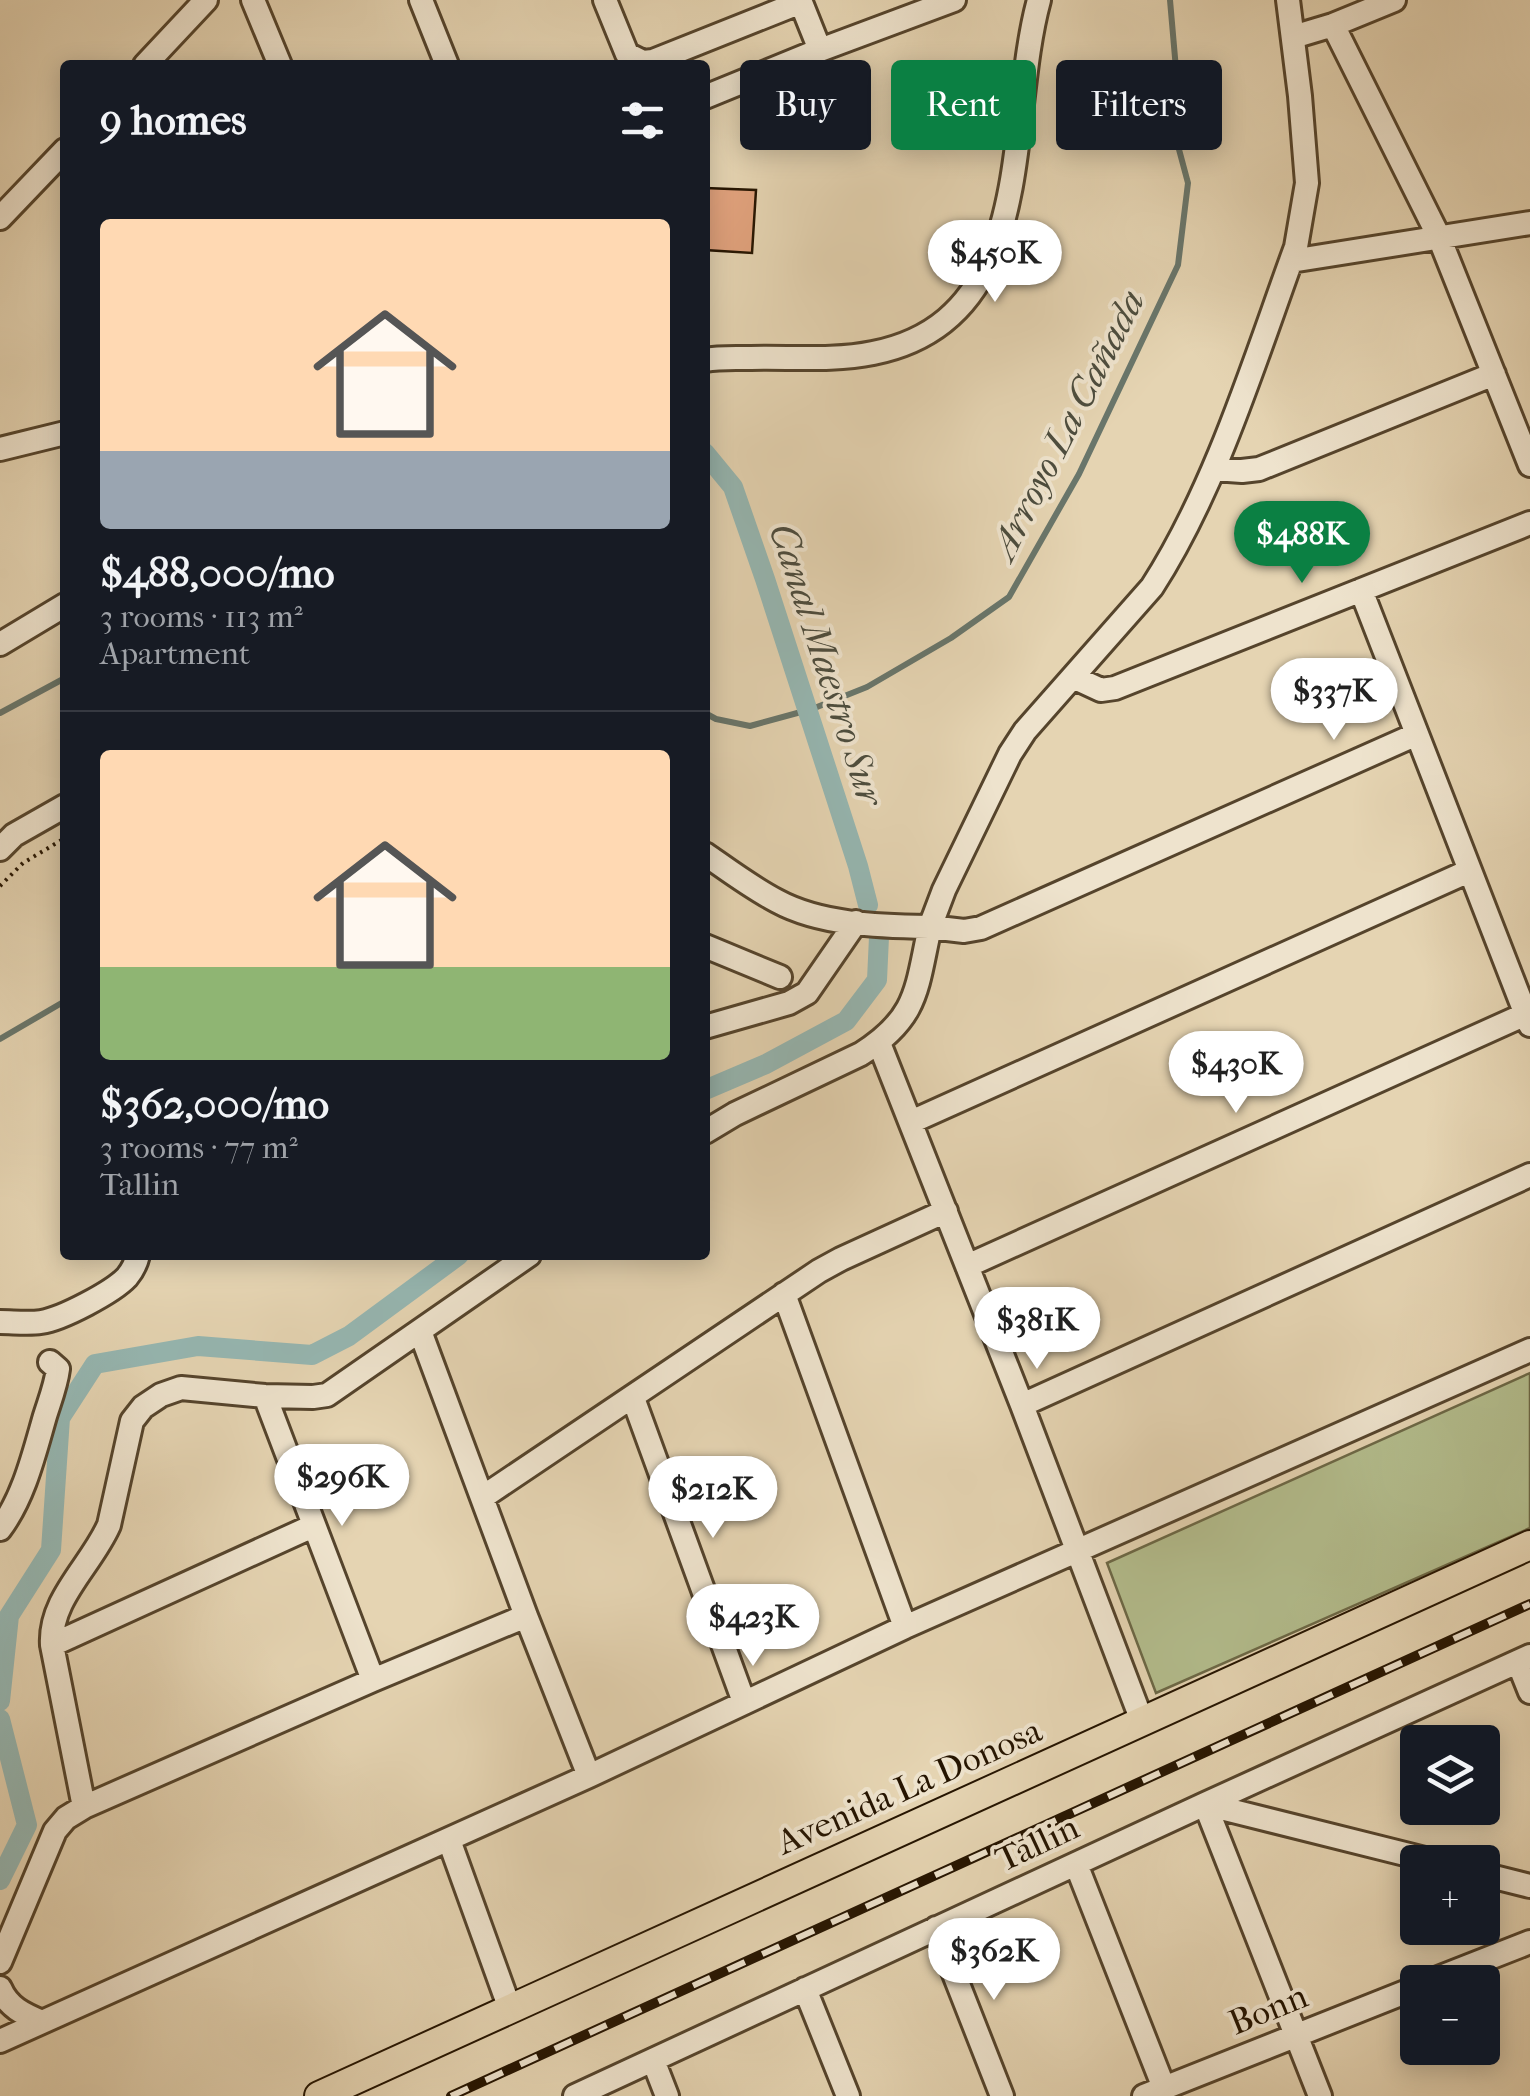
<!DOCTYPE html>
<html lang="en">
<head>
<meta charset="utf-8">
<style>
  :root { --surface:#171b24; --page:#242831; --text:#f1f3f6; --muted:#9ea1a6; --line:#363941; --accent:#0b8043 }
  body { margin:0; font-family:"IM FELL French Canon",serif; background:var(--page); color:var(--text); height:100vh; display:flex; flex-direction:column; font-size:38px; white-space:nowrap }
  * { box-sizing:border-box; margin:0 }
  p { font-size:32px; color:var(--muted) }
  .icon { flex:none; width:55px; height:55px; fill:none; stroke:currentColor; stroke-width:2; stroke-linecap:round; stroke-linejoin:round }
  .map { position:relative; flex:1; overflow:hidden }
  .panel { position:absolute; left:60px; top:60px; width:650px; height:1200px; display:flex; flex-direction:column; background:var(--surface); border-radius:10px; box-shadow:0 5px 25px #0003 }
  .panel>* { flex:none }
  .hud { position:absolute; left:740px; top:60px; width:640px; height:90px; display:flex; gap:20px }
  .buttons { position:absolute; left:1400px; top:1725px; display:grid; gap:20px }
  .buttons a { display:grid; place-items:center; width:100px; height:100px; border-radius:10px; background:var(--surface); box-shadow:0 5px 25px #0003; font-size:50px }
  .price { position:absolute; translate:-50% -85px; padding:0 22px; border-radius:35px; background:#fff; color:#222; font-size:32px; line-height:65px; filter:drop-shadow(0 2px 5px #0008) }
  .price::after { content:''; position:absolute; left:50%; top:60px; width:30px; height:22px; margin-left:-15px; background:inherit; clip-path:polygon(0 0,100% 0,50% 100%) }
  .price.on { background:var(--accent); color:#fff }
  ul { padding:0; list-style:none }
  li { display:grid; align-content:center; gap:20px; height:530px; padding:0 40px }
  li+li { border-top:2px solid var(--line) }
  li span { display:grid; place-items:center; height:310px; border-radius:10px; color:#555 }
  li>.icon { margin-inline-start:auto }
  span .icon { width:180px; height:180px; fill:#fffc; stroke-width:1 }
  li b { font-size:42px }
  h2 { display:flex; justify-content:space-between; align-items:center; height:120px; padding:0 40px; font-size:42px }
  .chip { padding:0 35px; border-radius:10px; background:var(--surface); box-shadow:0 5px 25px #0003; font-size:35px; line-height:90px }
  .chip.on { background:var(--accent); color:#fff }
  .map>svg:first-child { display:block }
  .green { fill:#b3bd8d; stroke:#6c6846; stroke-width:2.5 }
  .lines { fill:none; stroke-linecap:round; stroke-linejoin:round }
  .stream { stroke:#69766b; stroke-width:6 }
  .canal { stroke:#96b7b2; stroke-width:20 }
  .building { fill:#e1a27d; stroke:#251400; stroke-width:2.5 }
  .minor-casing { stroke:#55442c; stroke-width:28 }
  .major-casing { stroke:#251400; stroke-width:32 }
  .path { stroke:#251400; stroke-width:4; stroke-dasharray:2.5 5; stroke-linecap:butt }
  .minor { stroke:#eee3cd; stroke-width:22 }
  .major { stroke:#e5d4b2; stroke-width:28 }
  .rail-casing { stroke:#251400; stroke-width:10 }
  .rail { stroke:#eee3cd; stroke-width:6; stroke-dasharray:19; stroke-linecap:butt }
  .labels { text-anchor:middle; stroke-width:8; stroke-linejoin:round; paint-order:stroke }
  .street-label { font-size:35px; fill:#251400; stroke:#eee3cd }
  .water-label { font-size:38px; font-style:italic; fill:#4d4d3e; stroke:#eee3cd }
</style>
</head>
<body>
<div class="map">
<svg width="1530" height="2096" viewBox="0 0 1530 2096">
  <rect width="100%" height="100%" fill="#e5d4b2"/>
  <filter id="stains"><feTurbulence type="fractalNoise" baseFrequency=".002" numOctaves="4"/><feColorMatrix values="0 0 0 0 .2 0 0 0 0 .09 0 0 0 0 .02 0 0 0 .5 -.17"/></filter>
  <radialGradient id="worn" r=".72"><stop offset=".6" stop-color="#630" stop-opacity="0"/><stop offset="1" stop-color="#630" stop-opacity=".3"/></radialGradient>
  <path class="green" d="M1530 1373V1528L1156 1693 1107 1563Z"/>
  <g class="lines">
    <path class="stream" d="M0 713 65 678
      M705 713 716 719 750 726 812 709 867 687 951 638 1009 597 1079 474 1178 265 1188 183 1177 142 1176 69 1170 0
      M0 1039 65 1001"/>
    <path class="canal" d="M705 453 733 487 765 579 858 866 868 905
      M705 1090 766 1064 846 1021 877 980 879 937
      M0 1701 9 1616 51 1550 60 1418 95 1364 198 1346 312 1355 349 1336 459 1255
      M0 1719 27 1825 0 1880"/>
  </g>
  <path class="building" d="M705 188 756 190 752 253 705 250Z"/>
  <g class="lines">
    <g class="minor-casing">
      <path id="minor" d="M253 0 280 65
        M421 0 447 65
        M605 0 627 54 643 62 653 61 801 2
        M800 0 820 50
        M1333 25 1439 237 1530 465
        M1293 37 1333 25 1394 0
        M145 65 206 0
        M705 97 820 50 954 0
        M0 218 65 150
        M1291 261 1530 223
        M705 360C720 357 736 358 751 358 791 357 834 361 873 353 1040 320 1005 123 1039 0
        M0 449 65 433
        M1214 469 1242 471 1259 469 1494 374
        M1361 590 1417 734
        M0 644 65 605
        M1073 677 1101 690 1115 688 1530 523
        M0 849 14 835 65 806
        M705 854C728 870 752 888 777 901 821 925 880 926 930 927L944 890 1010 754 1025 731 1152 587C1216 488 1255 359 1296 247L1307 183 1300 96 1288 0
        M705 946 780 977
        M705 1027 789 1003 807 993 856 922
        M879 1043 1022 1405 1142 1721
        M911 1122 1469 871
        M705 1132 735 1114 861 1054C919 1017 916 989 930 927L964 931 981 928 1417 734 1530 1025
        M967 1266 1526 1014
        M784 1294 905 1627
        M0 1322C13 1322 28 1324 41 1322 62 1319 113 1292 127 1277 133 1270 136 1263 138 1255
        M420 1331 526 1616 589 1776
        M265 1396 373 1680
        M633 1398 744 1702
        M1022 1405 1530 1175
        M483 1497 819 1271 841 1259 946 1211
        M0 1529C24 1497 34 1454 45 1416 50 1400 56 1385 58 1369L50 1362
        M52 1645 313 1526
        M1518 1662 1530 1692
        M1205 1804 1320 2096
        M1205 1804 1437 1862
        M84 1807 373 1680 526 1616
        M449 1840 510 2009
        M1076 1864 1164 2088
        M1482 1874 1530 1886
        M936 1928 1002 2096
        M0 1962 55 1831 66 1818 84 1807 52 1645C49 1599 91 1566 109 1525L132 1421 143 1407 161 1395 181 1388 265 1396 313 1397 327 1395 529 1255
        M1428 1982 1530 1942
        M0 1988C8 2007 23 2014 42 2022
        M805 1989 848 2096
        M0 2041 589 1776 905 1627 1530 1350
        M653 2060 667 2096
        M575 2096 1205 1804 1530 1656
        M1144 2096 1418 1987"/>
    </g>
    <g class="major-casing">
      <path id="major" d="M319 2096 1530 1545"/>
    </g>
    <path class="path" d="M0 886 23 863 65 838"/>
    <use href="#minor" class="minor"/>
    <use href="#major" class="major"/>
    <g class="rail-casing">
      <path id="rail" d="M451 2096 1530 1604"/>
    </g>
    <use href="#rail" class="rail"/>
  </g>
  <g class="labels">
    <g class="street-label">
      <text transform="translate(909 1786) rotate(-24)" y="12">Avenida La Donosa</text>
      <text transform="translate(1037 1843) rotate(-25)" y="12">Tallin</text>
      <text transform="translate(1268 2009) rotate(-22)" y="12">Bonn</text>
    </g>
    <g class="water-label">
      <text transform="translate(1067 424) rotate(-63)" y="13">Arroyo La Cañada</text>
      <text transform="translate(827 664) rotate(72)" y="13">Canal Maestro Sur</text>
    </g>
  </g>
  <rect width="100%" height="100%" filter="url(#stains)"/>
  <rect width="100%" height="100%" fill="url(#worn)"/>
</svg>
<div class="buttons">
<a><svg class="icon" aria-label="layers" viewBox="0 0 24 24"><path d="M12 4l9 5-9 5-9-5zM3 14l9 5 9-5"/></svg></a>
<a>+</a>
<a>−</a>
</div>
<b class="price" style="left:995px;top:305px">$450K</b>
<b class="price on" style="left:1302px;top:586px">$488K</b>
<b class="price" style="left:1334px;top:743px">$337K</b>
<b class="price" style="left:1236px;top:1116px">$430K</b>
<b class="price" style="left:1037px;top:1372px">$381K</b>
<b class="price" style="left:342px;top:1529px">$296K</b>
<b class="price" style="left:713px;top:1541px">$212K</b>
<b class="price" style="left:753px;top:1669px">$423K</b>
<b class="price" style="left:994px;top:2003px">$362K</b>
<div class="hud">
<a class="chip">Buy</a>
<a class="chip on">Rent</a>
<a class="chip">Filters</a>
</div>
<section class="panel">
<h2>9 homes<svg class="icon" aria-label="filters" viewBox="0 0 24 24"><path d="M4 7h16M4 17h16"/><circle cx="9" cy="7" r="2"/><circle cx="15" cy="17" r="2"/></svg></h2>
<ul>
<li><span style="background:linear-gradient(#ffd9b3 75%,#9aa5b1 0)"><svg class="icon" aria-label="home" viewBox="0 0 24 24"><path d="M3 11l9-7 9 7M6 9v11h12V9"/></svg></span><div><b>$488,000/mo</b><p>3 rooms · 113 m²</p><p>Apartment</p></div></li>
<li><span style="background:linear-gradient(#ffd9b3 70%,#8fb573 0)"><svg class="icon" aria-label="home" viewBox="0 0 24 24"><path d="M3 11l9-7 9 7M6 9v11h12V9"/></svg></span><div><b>$362,000/mo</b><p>3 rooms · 77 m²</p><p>Tallin</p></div></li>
</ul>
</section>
</div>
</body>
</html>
